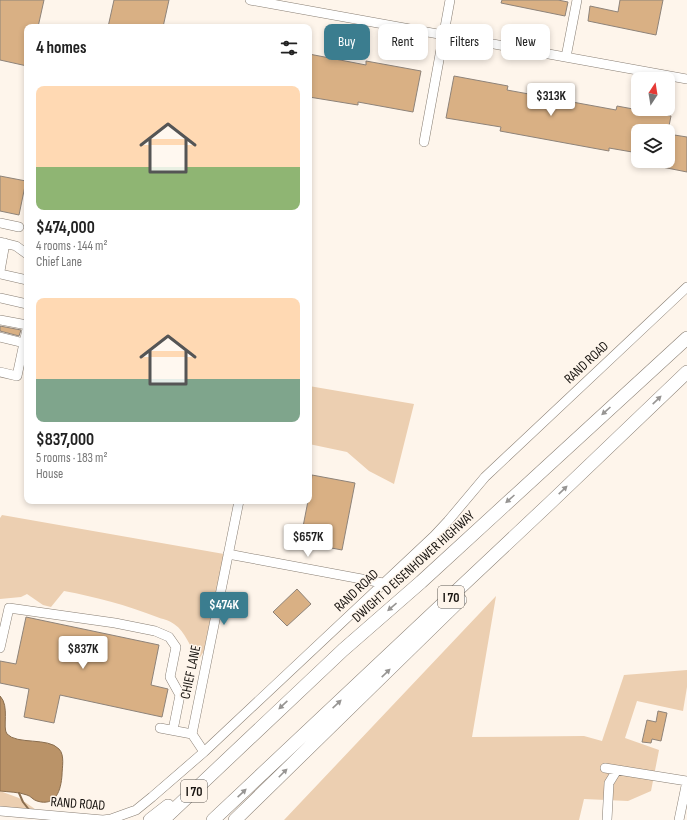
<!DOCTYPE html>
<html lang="en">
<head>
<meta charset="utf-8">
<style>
  :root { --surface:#fff; --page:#f6f6f6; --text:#222; --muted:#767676; --accent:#3b7d8f }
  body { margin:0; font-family:"Sofia Sans Condensed",sans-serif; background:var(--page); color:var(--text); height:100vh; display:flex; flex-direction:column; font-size:15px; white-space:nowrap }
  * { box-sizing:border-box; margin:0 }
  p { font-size:13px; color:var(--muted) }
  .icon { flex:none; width:22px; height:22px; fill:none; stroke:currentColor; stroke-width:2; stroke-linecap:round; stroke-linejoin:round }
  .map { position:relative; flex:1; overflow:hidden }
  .drawer { position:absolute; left:24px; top:24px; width:288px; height:480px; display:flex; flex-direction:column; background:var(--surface); border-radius:8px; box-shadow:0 2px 6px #0003 }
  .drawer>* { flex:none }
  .banner { position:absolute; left:324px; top:24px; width:303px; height:36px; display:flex; gap:8px }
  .needle { width:26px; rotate:12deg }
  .buttons { position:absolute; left:631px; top:72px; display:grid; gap:8px }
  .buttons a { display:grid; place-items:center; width:44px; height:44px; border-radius:8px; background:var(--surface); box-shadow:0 2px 6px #0003; font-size:20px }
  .price { position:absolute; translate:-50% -34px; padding:0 9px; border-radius:4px; background:#fff; color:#222; font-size:13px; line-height:26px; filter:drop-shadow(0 1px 2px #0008) }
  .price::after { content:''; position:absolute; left:50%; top:24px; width:12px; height:9px; margin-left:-6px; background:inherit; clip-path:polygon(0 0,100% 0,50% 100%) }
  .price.current { background:var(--accent); color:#fff }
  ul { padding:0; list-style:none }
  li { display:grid; align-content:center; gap:8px; height:212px; padding:0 12px }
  li span { display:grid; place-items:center; height:124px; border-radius:8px; color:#555 }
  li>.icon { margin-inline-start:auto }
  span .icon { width:72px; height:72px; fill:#fffc; stroke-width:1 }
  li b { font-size:17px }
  h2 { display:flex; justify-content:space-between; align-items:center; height:48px; padding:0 12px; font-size:17px }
  .tag { padding:0 14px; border-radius:8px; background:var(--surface); box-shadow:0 2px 6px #0003; font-size:14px; line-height:36px }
  .tag.current { background:var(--accent); color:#fff }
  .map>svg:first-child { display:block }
  .green { fill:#eccfb1 }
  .water { fill:#ba9368; stroke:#896d4e }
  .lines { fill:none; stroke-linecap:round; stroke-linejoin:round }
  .stream { stroke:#896d4e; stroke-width:2 }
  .building { fill:#d9b084; stroke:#8e8379 }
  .minor-casing { stroke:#887e73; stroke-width:10 }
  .highway-casing { stroke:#887e73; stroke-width:14 }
  .minor { stroke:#fff; stroke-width:9 }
  .highway { stroke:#fff; stroke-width:13 }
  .oneway { fill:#979593 }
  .labels { text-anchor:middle; stroke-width:3; stroke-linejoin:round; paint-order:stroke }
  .shield { fill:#fef5eb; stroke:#5d5852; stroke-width:1 }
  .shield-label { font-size:13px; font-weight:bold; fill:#181410 }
  .street-label { font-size:14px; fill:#181410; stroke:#fef5eb }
</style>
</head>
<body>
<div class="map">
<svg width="687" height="820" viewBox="0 0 687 820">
  <rect width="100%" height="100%" fill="#fef5eb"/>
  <path class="green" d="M309 386 414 404 394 484 369 471 347 452 309 444Z
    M2 515 224 554 204 651 199 659C190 648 186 632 174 624 169 620 162 619 157 617 126 605 96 597 64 591L51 607 43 605 27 594 21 597 0 599V518Z
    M496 596 472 737 584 736 602 741 624 675 687 670V687L683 711 637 701 625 738 659 750 651 791 628 801 584 799 579 820H284Z
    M0 791 19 798 35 809 0 807Z"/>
  <path class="water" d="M0 696C10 706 2 728 7 734 17 745 48 737 59 749 65 755 62 768 62 775 61 790 56 807 37 801 33 800 31 796 27 795 19 792 9 792 0 791Z"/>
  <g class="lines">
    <path class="stream" d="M19 793 23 802 30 811"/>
  </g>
  <path class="building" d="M0 0H44L38 27H27V66L0 60Z
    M114 0H169L163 27H108Z
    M502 0H558L568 2 565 16 501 3Z
    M620 0H663L656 35 588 21 590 6 618 12Z
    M309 54 366 65V61L421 71 413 112 358 102V105L309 97Z
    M454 76 508 86 507 90 616 110 617 106 671 116 668 131H638V153L609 148V151L500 131 501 127 446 118Z
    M668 134 687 137V172L662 167V161H668Z
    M0 176 26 181 19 215 0 211Z
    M0 326 21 330 19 336 0 331Z
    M312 475 355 483 342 550 300 542 308 501H309Z
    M297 589 311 604 287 626 273 612Z
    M26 617 159 645 151 685 168 689 162 717 60 695 54 723 24 717 29 689 0 683V661L16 664Z
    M658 711 667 713 661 741 652 739 651 743 642 742 647 720 656 722Z"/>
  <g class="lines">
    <g class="minor-casing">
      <path id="minor" d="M250 0 687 79
        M566 57 577 0
        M424 142 450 0
        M0 223 19 227
        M0 242 16 246 27 254
        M0 271 5 243
        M0 274 27 280
        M0 298 27 304
        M0 320 27 325
        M0 337 24 343
        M0 372 17 376 27 329
        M228 554 383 583
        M0 648 9 608 115 623 155 631 169 637 176 647 170 677 180 695 173 730
        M160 728 192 734
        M204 752 192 734 239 501
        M605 768 687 781
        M0 811 103 820 111 819 136 810 152 797 204 752 434 536 448 521 485 477 687 287
        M607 820 609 783 617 770
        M679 820 687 781"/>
    </g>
    <g class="highway-casing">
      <path id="highway" d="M150 820 168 806
        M163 820 343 650 421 582 687 338
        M213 820 550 503 687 372
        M235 820 460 600"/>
    </g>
    <use href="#minor" class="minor"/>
    <use href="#highway" class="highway"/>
  </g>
  <defs><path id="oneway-solid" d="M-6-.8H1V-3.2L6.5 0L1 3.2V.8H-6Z"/></defs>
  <g class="oneway">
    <use href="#oneway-solid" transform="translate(657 400) rotate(-44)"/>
    <use href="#oneway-solid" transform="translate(606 411) rotate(138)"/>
    <use href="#oneway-solid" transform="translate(563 490) rotate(-44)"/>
    <use href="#oneway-solid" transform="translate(510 499) rotate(138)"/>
    <use href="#oneway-solid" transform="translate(392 607) rotate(139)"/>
    <use href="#oneway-solid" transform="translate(386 673) rotate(-44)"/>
    <use href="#oneway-solid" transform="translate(337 704) rotate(-43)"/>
    <use href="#oneway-solid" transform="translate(283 705) rotate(137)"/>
    <use href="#oneway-solid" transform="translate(283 773) rotate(-45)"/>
    <use href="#oneway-solid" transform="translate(242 793) rotate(-43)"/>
  </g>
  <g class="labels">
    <g class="shield">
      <rect x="438" y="586" width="26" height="22" rx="3"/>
      <rect x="181" y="780" width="26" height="22" rx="3"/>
    </g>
    <g class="shield-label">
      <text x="451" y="602">I 70</text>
      <text x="194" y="796">I 70</text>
    </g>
    <g class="street-label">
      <text transform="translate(586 362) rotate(-43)" y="5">RAND ROAD</text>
      <text transform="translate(413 566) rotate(-42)" y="5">DWIGHT D EISENHOWER HIGHWAY</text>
      <text transform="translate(356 590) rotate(-43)" y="5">RAND ROAD</text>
      <text transform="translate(190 672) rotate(-78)" y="5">CHIEF LANE</text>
      <text transform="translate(78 803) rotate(4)" y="5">RAND ROAD</text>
    </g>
  </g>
</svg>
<div class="buttons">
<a><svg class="needle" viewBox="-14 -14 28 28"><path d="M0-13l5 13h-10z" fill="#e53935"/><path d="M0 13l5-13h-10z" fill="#767676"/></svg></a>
<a><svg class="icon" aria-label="layers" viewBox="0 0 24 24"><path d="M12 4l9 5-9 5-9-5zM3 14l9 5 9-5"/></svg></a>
</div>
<b class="price" style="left:551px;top:117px">$313K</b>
<b class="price" style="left:308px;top:558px">$657K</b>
<b class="price current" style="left:224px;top:626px">$474K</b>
<b class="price" style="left:83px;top:670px">$837K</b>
<div class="banner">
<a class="tag current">Buy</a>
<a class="tag">Rent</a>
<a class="tag">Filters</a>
<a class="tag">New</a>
</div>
<section class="drawer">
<h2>4 homes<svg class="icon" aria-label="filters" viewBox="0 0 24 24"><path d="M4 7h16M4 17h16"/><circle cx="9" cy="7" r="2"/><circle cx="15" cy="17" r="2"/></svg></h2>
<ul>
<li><span style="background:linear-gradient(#ffd9b3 65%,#8fb573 0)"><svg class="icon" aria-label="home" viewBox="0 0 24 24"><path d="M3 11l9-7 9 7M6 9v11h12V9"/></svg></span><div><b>$474,000</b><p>4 rooms · 144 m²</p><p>Chief Lane</p></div></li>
<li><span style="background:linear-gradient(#ffd9b3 65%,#7fa58c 0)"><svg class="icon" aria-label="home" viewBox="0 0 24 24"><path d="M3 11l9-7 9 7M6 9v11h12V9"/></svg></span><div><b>$837,000</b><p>5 rooms · 183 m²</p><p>House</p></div></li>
</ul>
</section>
</div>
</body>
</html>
